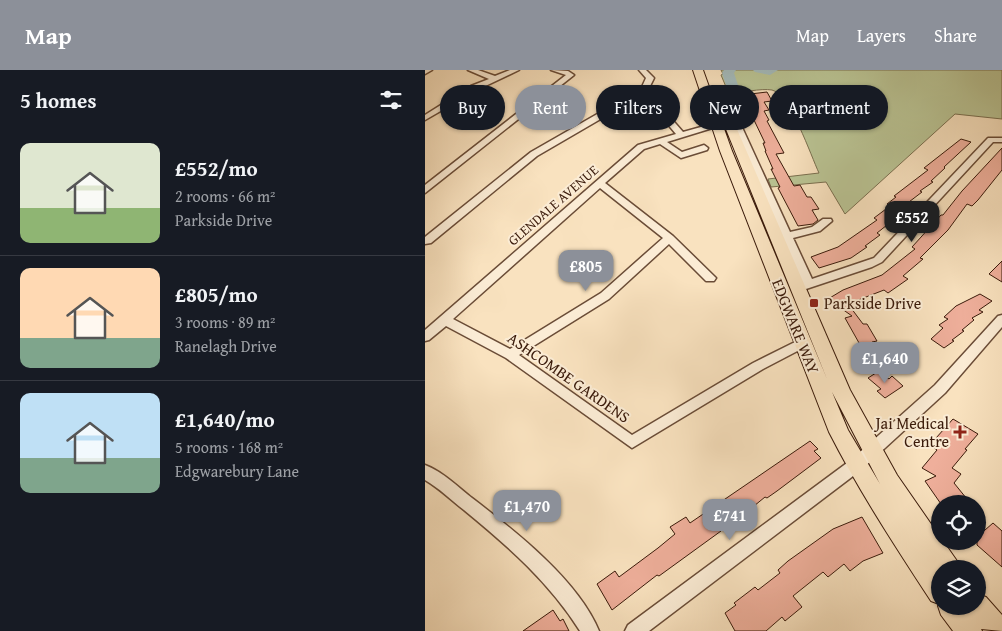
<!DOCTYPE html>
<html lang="en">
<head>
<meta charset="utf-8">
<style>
  :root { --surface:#171b24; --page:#20242c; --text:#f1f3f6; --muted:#9ea1a6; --line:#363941; --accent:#8c9099 }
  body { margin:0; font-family:"Gentium Book Plus",serif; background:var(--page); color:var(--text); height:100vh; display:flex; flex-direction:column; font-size:19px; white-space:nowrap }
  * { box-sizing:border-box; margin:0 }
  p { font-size:16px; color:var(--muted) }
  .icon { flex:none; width:28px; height:28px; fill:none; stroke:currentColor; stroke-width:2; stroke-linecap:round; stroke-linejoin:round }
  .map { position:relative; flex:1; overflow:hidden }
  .panel { display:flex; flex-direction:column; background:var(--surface); width:425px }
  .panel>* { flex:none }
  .banner { position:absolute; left:15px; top:15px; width:475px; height:45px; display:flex; gap:10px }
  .buttons { position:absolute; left:506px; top:425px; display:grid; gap:10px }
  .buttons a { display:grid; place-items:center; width:55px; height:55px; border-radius:50%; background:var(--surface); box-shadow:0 1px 4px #0004; font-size:25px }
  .price { position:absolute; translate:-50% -42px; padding:0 11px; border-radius:10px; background:var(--accent); color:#fff; font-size:16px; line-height:32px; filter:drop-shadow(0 1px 2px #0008) }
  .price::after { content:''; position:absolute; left:50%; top:30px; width:15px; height:11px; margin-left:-8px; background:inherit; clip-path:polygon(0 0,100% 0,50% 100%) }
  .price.current { background:#222; color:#fff }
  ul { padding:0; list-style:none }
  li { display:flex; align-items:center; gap:15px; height:125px; padding:0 20px }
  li+li { border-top:1px solid var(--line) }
  li span { display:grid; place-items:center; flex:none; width:140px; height:100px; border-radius:10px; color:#555 }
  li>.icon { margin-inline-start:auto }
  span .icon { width:60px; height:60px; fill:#fffc; stroke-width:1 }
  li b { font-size:21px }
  h2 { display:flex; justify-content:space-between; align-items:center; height:60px; padding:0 20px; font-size:21px }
  .tag { padding:0 18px; border-radius:22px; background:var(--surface); box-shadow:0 1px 4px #0004; font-size:18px; line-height:45px }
  .tag.current { background:var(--accent); color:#fff }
  header { display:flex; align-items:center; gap:30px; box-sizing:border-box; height:70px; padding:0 25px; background:var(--accent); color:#fff }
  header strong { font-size:24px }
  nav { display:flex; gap:28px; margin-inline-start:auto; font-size:18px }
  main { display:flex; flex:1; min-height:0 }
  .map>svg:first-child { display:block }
  .green { fill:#bac494; stroke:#7a6f4f }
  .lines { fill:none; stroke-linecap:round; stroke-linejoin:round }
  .river { fill:#a3bbbd; fill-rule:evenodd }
  .building { fill:#efaf9b; stroke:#3a1a0a }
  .minor-casing { stroke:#6a4c37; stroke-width:3 }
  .highway-casing { stroke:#3a1a0a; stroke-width:2 }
  .minor { fill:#fbecd5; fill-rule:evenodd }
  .highway { fill:#f9e2bf; fill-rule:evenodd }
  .poi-dot { fill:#8f2418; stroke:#fbecd5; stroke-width:2 }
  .labels { text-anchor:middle; stroke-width:4; stroke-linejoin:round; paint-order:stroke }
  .far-street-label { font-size:14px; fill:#3a1a0a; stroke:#fbecd5 }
  .poi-label { font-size:16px; fill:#3a1a0a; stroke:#fbecd5; text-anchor:start }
  .street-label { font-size:16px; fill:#3a1a0a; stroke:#fbecd5 }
</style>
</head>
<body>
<header>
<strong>Map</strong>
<nav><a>Map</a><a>Layers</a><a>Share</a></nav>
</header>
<main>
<section class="panel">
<h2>5 homes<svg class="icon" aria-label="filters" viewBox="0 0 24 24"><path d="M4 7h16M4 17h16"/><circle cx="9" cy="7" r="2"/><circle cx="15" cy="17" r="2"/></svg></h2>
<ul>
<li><span style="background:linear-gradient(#dfe7d0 65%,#8fb573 0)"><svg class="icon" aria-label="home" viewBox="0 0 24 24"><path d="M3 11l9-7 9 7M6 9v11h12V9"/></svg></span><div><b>£552/mo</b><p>2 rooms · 66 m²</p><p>Parkside Drive</p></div></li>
<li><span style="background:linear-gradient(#ffd9b3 70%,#7fa58c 0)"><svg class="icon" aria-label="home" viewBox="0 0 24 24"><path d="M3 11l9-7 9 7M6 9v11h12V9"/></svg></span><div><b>£805/mo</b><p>3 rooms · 89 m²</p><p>Ranelagh Drive</p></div></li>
<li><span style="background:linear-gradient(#bfe0f5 65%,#7fa58c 0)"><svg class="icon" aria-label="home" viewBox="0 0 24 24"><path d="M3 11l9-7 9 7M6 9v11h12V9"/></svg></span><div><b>£1,640/mo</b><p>5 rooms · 168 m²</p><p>Edgwarebury Lane</p></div></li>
</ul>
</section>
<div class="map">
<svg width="577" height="561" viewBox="0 0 577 561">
  <rect width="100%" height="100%" fill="#f9e2bf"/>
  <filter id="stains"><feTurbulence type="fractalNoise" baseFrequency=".004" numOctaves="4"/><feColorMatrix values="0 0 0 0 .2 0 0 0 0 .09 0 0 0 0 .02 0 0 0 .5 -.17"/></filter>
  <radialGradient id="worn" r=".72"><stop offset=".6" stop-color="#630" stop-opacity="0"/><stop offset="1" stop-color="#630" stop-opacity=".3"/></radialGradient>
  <path class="green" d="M296 0H577V49L530 44 420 144 401 112 346 117 343 109 394 103C386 86 365 24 347 20 336 18 315 23 304 24L296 5 298 4Z"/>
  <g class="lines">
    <path class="river" d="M299 0H311L309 3 314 18 312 20 308 21 302 18 297 3Z
      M328 0H353L345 5 330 2Z"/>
  </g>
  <path class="building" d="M342 22 347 31 339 32 344 40 339 41 344 50 342 51 359 83 351 84 369 116 375 115 382 127H386L394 139 387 140 393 150 388 154 373 156 353 118 355 117 346 99H348L340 81H341L338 73H340L317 25Z
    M536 69 546 72 519 97 520 98 506 111 508 112 495 121 497 122 480 135 483 136 470 147H472L452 163 455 165 440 176 442 177 426 188 394 198 386 187 413 177 452 150 449 148 465 136 462 134 471 127 469 126 503 100 499 98Z
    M577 78V100L553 130 547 136 542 134 523 160 495 188 498 189 478 206 483 209 463 223 459 220 423 234 438 254H442L452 271 447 272 451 278 438 280 420 248 427 246 403 229 418 220 457 205 490 179 487 177 516 145H518L537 121Z
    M577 191V212L564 204Z
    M555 224 567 231 554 240 558 242 547 248 549 250 537 260 539 261 527 270 529 271 519 278 506 269 518 258 514 255 523 249 519 247 531 236Z
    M454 301 464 309 467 306 478 316 460 328 452 321 456 319 443 308Z
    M528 349 553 364 540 379 542 380 527 398 536 404 529 413 546 434H516L500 411 511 406 497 398 512 380 508 377 514 371 511 368Z
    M385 371 393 379 389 381 396 388 352 421 342 428 340 427 307 454 296 452V461L234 506 232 505 187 540 172 514 190 501 194 507 233 478 250 464 245 457 261 447 265 453Z
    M437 447 458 483 438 491 425 501 419 494 403 507 398 502 368 526 377 537 360 551 357 547 341 561H310L300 543 311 535 309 533 330 517 333 520 355 503 353 500 363 491 408 459Z
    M568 453 577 461V497L552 475V467Z
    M128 540 135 551 138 549 144 561H98Z"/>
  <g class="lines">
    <g class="minor-casing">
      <path id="minor" d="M0 0H7L0 4Z
        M43 0H53L70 6 85 0H94L52 20 0 50V45L46 16 64 9Z
        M126 0 143 1 149 5 0 123V115L141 5Z
        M214 0H221L229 8 222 22 112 86 6 173 0 174V167L106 82 216 19 221 8Z
        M290 25 304 29 365 162 387 157 398 149H406L407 151 395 161 368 168 387 209 449 188 563 68H577V72H568L457 192 447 197 372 222 366 218 368 215 377 213 297 30 290 29Z
        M245 41 249 43 244 46 258 62 294 52V56L242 72 257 82 279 75 283 78 282 80 256 88 235 74 219 79 180 113 248 166 291 208 289 211H281L244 174 184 229 94 285 207 365 328 293 374 270 378 269 384 273 382 276 338 299 207 378 81 288 21 256 4 270 0 271V260L213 75 251 64 235 45ZM175 118 238 168 176 223 85 279 28 249Z
        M577 245V257L520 323 436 400 224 561H200L203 555 426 390 510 315 573 246Z
        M0 395C18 402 33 417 47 428 90 461 153 510 174 561H155C125 513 83 476 39 440 26 430 14 418 0 410Z"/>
    </g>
    <g class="highway-casing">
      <path id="highway" d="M268 0H278L307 81 402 309 288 27 289 25 293 24 298 27 425 320 472 405 515 467V471H518L532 491 536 499H515V536H552V524L561 527 577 545V561L556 559 557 561H528L516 545 513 536 514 534 506 531C470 476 434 421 404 362L295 81ZM407 322 455 414 423 360Z"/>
    </g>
    <use href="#minor" class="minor"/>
    <use href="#highway" class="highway"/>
  </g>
  <g class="poi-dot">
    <rect x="384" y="228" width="10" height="10" rx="2.5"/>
    <path d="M532.5 354.5h5v5h5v5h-5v5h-5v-5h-5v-5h5z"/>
  </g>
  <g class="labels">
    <g class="far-street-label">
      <text transform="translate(128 135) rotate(-41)" y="5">GLENDALE AVENUE</text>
    </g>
    <g class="poi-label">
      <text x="399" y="239">Parkside Drive</text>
      <text x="524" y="359" text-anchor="end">Jai Medical<tspan x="524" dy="18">Centre</tspan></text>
    </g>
    <g class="street-label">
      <text transform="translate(371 256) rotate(68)" y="6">EDGWARE WAY</text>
      <text transform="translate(144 307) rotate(35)" y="6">ASHCOMBE GARDENS</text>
    </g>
  </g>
  <rect width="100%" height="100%" filter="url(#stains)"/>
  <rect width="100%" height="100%" fill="url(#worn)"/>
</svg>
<div class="buttons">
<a><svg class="icon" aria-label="locate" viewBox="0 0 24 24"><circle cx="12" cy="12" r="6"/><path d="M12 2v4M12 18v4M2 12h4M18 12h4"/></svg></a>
<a><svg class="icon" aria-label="layers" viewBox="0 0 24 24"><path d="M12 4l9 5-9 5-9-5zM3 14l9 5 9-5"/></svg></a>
</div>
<b class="price current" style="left:487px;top:173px">£552</b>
<b class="price" style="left:161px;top:222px">£805</b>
<b class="price" style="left:460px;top:314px">£1,640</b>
<b class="price" style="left:102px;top:462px">£1,470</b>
<b class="price" style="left:305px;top:471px">£741</b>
<div class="banner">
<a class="tag">Buy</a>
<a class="tag current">Rent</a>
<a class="tag">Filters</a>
<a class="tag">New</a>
<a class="tag">Apartment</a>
</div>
</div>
</main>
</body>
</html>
